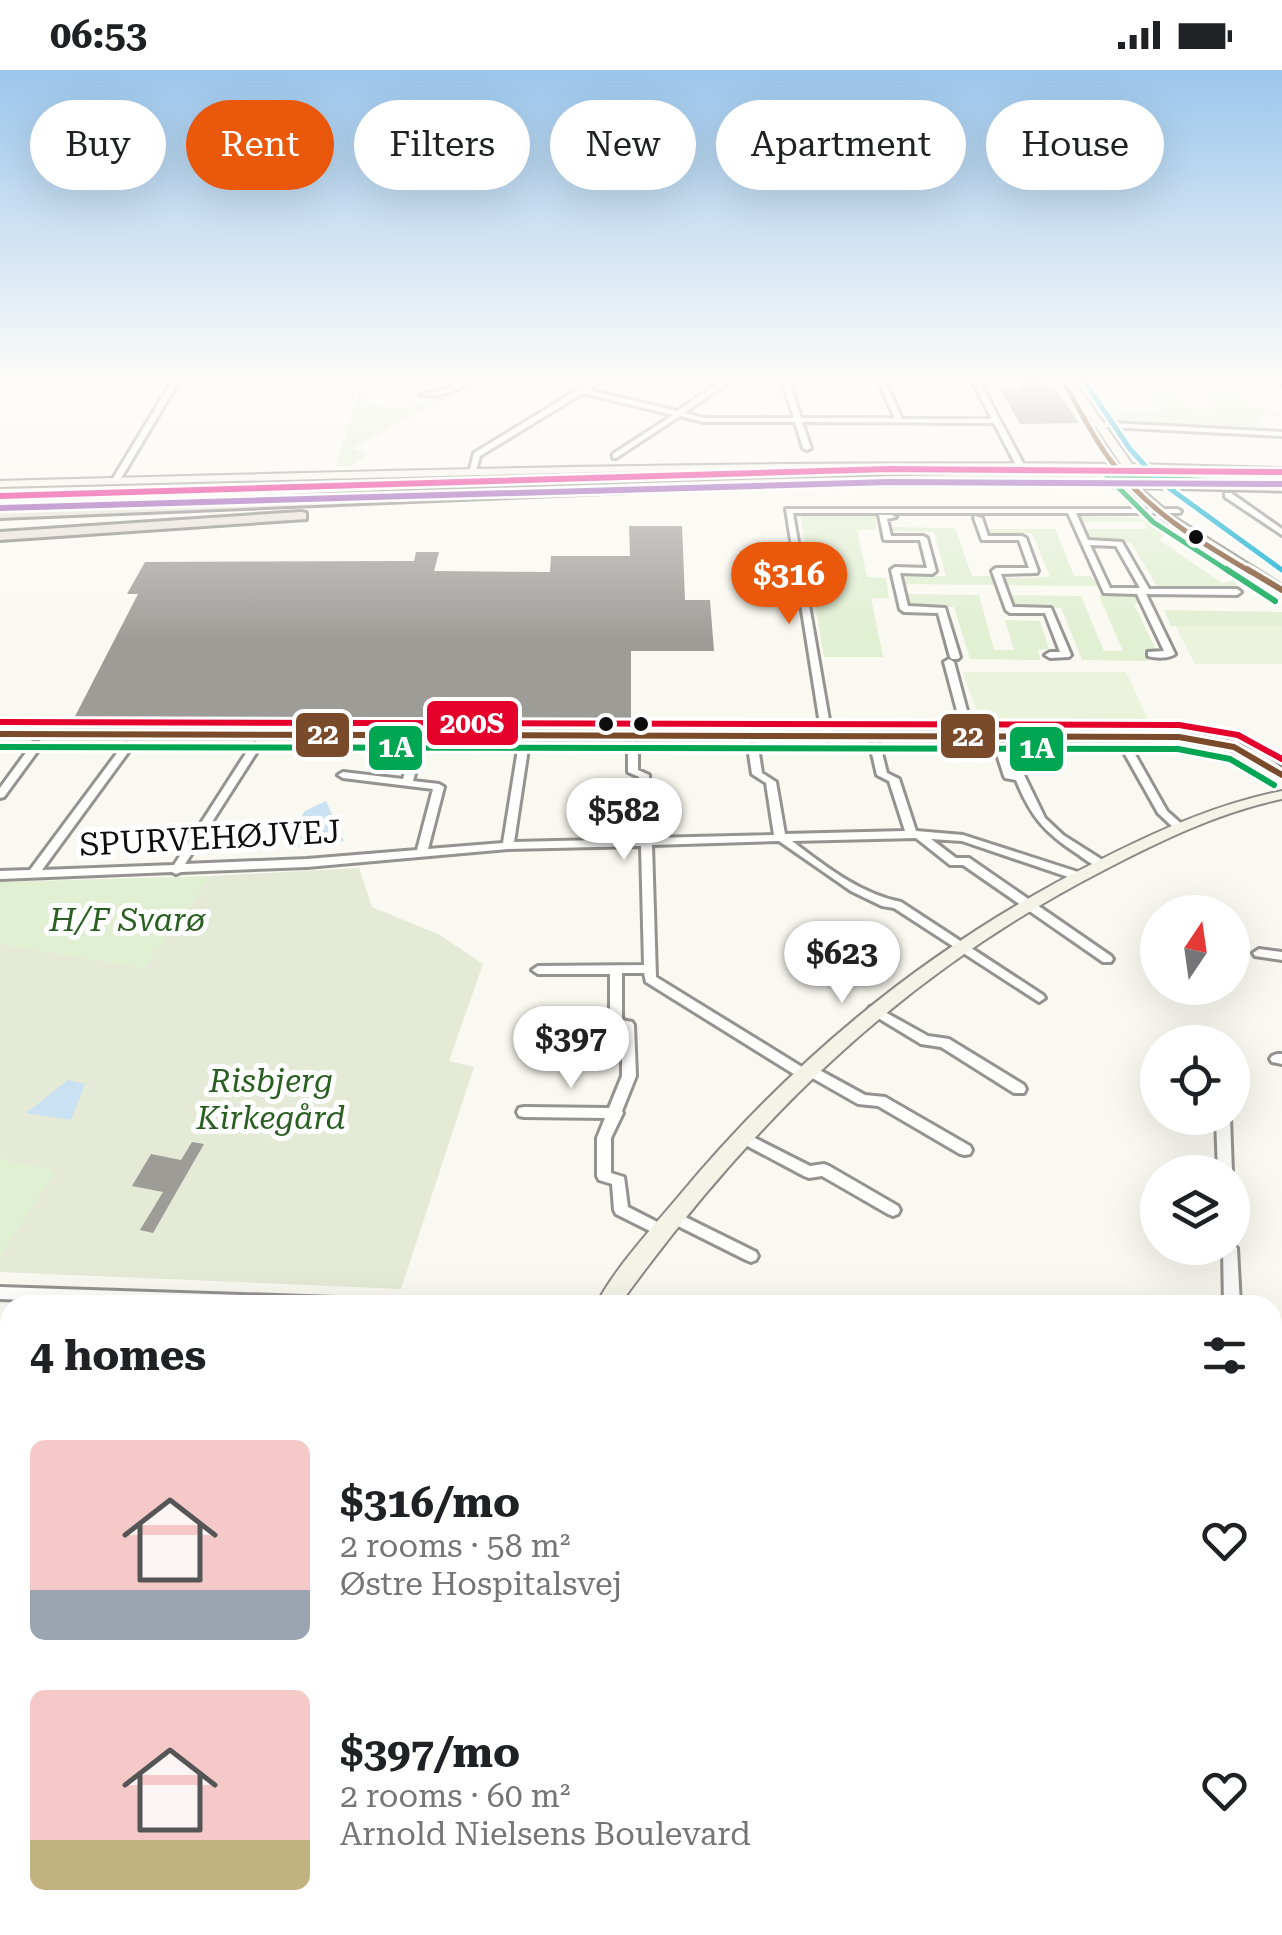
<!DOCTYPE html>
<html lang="en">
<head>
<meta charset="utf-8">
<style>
  :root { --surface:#fff; --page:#f6f6f6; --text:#202124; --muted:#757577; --accent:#ea580c }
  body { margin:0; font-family:"Roboto Serif",serif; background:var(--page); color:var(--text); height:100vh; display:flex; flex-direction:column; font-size:38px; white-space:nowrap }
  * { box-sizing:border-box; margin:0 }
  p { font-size:32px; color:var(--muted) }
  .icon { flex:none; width:55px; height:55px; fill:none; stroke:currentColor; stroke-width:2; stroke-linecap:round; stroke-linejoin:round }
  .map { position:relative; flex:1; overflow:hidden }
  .sheet { position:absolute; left:0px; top:1225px; width:1282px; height:640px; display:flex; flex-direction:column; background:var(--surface); border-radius:30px 30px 0 0; box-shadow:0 10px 40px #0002 }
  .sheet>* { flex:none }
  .top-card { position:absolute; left:30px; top:30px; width:1222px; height:90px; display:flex; gap:20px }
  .needle { width:65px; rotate:13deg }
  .buttons { position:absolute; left:1140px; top:825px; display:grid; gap:20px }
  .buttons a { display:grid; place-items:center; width:110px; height:110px; border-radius:50%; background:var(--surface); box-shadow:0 10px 40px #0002; font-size:50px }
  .price { position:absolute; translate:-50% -85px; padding:0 22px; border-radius:35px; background:#fff; color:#222; font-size:32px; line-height:65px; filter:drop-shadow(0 2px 5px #0008) }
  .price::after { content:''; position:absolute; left:50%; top:60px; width:30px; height:22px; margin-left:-15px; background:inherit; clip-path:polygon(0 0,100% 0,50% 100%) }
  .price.current { background:var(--accent); color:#fff }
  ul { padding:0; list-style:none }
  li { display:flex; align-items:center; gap:30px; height:250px; padding:0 30px }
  li span { display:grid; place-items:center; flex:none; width:280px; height:200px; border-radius:15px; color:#555 }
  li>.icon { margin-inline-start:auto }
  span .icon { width:120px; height:120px; fill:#fffc; stroke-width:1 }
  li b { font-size:42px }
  h2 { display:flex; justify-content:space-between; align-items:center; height:120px; padding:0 30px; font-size:42px }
  .chip { padding:0 35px; border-radius:45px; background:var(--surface); box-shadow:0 10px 40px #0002; font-size:35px; line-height:90px }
  .chip.current { background:var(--accent); color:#fff }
  .status { display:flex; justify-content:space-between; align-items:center; height:70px; padding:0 50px; background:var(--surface); direction:ltr }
  .status svg { height:28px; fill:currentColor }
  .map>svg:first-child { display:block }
  .green { fill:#e1efd2 }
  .cemetery { fill:#e4ead6 }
  .pitch { fill:#ebf3dc }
  .water { fill:#c9e1f2 }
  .building { fill:#9d9c97 }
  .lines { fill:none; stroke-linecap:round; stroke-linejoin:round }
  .street-casing { stroke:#949390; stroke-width:6 }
  .secondary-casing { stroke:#8a8a86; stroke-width:4 }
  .primary-casing { stroke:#81817d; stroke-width:5 }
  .highway-casing { stroke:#81817d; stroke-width:6 }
  .street { fill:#fefefd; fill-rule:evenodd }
  .secondary { fill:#f4f3e8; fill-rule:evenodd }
  .primary { fill:#eae7d9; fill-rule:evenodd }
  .highway { fill:#e7e0d6; fill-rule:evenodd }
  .secondary-bridge-casing { stroke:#8a8a86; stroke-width:14; stroke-linecap:butt }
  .secondary-bridge { stroke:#f4f3e8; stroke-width:11 }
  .bus-1-far1-casing { stroke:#fff; stroke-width:10 }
  .bus-1-casing { stroke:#fff; stroke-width:12 }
  .bus-2-far1-casing { stroke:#fff; stroke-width:10 }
  .bus-2-casing { stroke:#fff; stroke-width:12 }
  .bus-3-casing { stroke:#fff; stroke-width:12 }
  .bus-4-casing { stroke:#fff; stroke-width:10 }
  .bus-1-far1 { stroke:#7a4b2a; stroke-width:5 }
  .bus-1 { stroke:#7a4b2a; stroke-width:6 }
  .bus-2-far1 { stroke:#00a651; stroke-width:5 }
  .bus-2 { stroke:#00a651; stroke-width:6 }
  .bus-3 { stroke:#e4002b; stroke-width:6 }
  .bus-4 { stroke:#00a9ce; stroke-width:5 }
  .rail-1-casing { stroke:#fff; stroke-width:11 }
  .rail-2-casing { stroke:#fff; stroke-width:11 }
  .rail-1 { stroke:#e5007d; stroke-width:6 }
  .rail-2 { stroke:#8e44ad; stroke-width:6 }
  .bus-dot { fill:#0d0d0d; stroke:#fff; stroke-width:4 }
  .labels { text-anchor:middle; stroke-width:10; stroke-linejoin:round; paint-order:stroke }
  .street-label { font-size:32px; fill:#0d0d0d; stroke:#fff }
  .park-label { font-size:32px; font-style:italic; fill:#296021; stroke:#fff }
  .line-badge { stroke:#fff; stroke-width:4 }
  .badge-label { font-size:28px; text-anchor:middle; font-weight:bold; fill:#fff }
</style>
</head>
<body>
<div class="status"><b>06:53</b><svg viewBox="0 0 49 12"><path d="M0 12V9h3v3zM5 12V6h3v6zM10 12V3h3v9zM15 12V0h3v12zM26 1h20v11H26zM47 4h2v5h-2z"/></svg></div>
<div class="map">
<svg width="1282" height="1865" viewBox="0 0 1282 1865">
  <rect width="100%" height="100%" fill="#faf9f1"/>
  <path class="green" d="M362 311H398L376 316 365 326 367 331C388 341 412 340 431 328V318L407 311 458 320 352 379 368 384 350 396H336Z
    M1120 311 1169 315 1187 339H1220L1198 315 1230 314 1249 338H1265L1282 346H1256L1268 361 1114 352 1100 339 1160 342 1144 321H1126Z
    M800 443 877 444 875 460H857L867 507 886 508 889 528H871L883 587H824Z
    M1080 446 1149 448 1171 463 1158 469 1222 513 1236 510 1237 516H1157L1131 473 1083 467 1079 459H1147L1144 452H1082Z
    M887 457 955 458 972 506H994L997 515 898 514 899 506H946L934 462 888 461Z
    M982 459H1055L1074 506H1090L1100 516 1001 515 999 508 1050 507 1032 463H983Z
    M1103 523 1142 525 1146 533 1134 534 1156 580H1143L1148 591 1082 590 1061 538 1009 536 1005 525 1081 526 1104 581H1123L1099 526Z
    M904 524 979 525 994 580H1014L1005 550 1040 551 1049 579 1038 580 1040 590 970 589 954 537 907 536Z
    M1164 540 1282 542V556H1171Z
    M211 806 144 898 0 874V812Z
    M0 1089 56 1101 0 1185Z
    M10 1444V1672L0 1690V1470Z
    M366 1855H581L576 1865H360Z"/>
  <path class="cemetery" d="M359 798 372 837 440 865 483 894 449 991 474 997 401 1219 0 1202V1185L55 1101 0 1089V874L144 898 211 806Z"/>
  <path class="pitch" d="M1175 556H1282V594H1195Z
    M963 602H1126L1152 658 982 657Z"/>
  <path class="water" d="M326 731 344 771 306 779 293 775 291 763 305 741Z
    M68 1010 85 1014 71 1050 26 1043Z"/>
  <path class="building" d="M1017 311H1041L1045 318H1055L1079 353 1020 354 1000 319H1022Z
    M629 456H682L685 530H710L714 581H631V658L70 656 138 524H127L145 492 414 491 416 482H439L434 501 550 502 551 486H630Z
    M192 1072 204 1074 153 1163 140 1160 163 1122 132 1116 151 1084 181 1090Z
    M0 1831 10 1839V1855H30L43 1865H0Z"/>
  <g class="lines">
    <g class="street-casing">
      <path id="street" d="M172 311H179L120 410 113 412 112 410Z
        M462 311H471C455 321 439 329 421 324L445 320Z
        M592 311H601L588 320 677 341 722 311H730L684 343 704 348H794L782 311H789L801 348H895L878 311H885L902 349H992L972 311H979L1024 395 1017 397 994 353 802 352 811 378 807 380 803 378 795 352H704L680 346 616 388H613V384L673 345 583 323 480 386 476 401 469 403 474 383Z
        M1276 311H1282V315Z
        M1092 352 1282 362V366L1089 356 1088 354Z
        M1225 423H1231L1282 459V465L1225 427Z
        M786 439H1177L1181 441 1180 443H1076L1088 470 1122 472 1149 519H1237L1241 522 1237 525 1146 524 1175 584C1169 589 1155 588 1148 586V582L1164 581 1137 524 1104 523 1068 443H793L832 667 827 670 822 667ZM1090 475 1116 476 1140 518H1110Z
        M879 445H892L896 447 887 449 891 466H923L927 468 936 501 932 504 900 503 908 536 945 538 960 587 958 589H952L950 587 938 543 904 542 900 539 891 500 895 497 927 498 920 470H884Z
        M975 446 982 448 988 466H1022L1026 468 1038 501 1037 503 1001 504 1013 537 1051 538 1071 585 1069 587 1050 588 1045 585 1050 582H1060L1045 543H1010L1006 540 992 501 996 498H1029L1019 470H982L974 448Z
        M949 589 954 592 974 667 973 669H965L964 667 944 592Z
        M633 671 638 674V700L649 705 651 768 774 765 766 713 752 704 748 677 753 674 758 677 762 703 776 712 785 764 905 761 889 711 877 705 870 675 875 672 880 675 887 703 899 709 916 761 963 765 1081 803 1083 806 1077 810 962 771 931 769 956 788H969L1111 886 1113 889 1111 892H1103L963 795H950L916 768 792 771C825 796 860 824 901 832L1043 925 1045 928 1039 932 894 838 882 836 851 821 779 771 652 775 656 907 802 997 807 994 812 996 865 1025 885 1027 970 1076 972 1080 970 1084 965 1085 960 1084 878 1036 858 1034 807 1005 802 1008 797 1006 646 912 644 903H622V950L632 952 634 955 636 1006 622 1041 623 1043 611 1068V1103L624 1107 628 1137 667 1157 669 1161 667 1165 662 1167 616 1144 614 1140 612 1114 599 1110 597 1106V1068L605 1048 524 1047 519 1046 517 1042 519 1038 524 1037 609 1038 622 1006V960L612 958 610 955V904H538L532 900 538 896 644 895 641 776 508 779 307 797 181 802 176 804 172 802 0 809V801L30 800 123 675 127 674 132 677 42 800 174 795 250 677 255 674 260 677 185 794 307 789 417 780 433 719 343 708 338 705 343 702 403 709 409 689 414 686 419 689 413 711 439 714 444 717 428 779 503 773 518 679 523 676 528 679 514 772 640 769 639 707 628 702V674Z
        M37 672 42 675 4 727 0 728V718L33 673Z
        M999 672 1004 675 1013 703 1024 705 1045 748 1063 765 1104 791 1106 794 1104 797C1093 797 1085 789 1076 783 1044 762 1030 745 1016 710L1005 708 1004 706 994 675Z
        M1127 676 1132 679 1167 741 1184 756 1185 758 1184 760H1176L1158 743 1122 679Z
        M1259 879 1282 882V890L1255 886 1253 883Z
        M874 936 928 966 949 969 1024 1015 1026 1019 1024 1023H1014L941 977 921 974 870 943 868 940 870 937Z
        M1277 984H1282V994L1272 992 1270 989 1272 986Z
        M1216 1048H1230L1232 1102H1218Z
        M743 1062 810 1096 824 1094 829 1096 898 1136 900 1140 898 1144 893 1146 888 1144 822 1106 809 1108 804 1106 738 1071 736 1067 738 1063Z
        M673 1141 756 1182 758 1186 756 1190 751 1192 746 1190 668 1151 666 1147 668 1143Z
        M1232 1173 1237 1178 1240 1235H1224L1223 1178H1232Z
        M0 1217 335 1228 340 1230 343 1235H153L0 1229Z
        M1272 1264H1282V1278H1272Z
        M865 1855H885L881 1865H861Z"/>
    </g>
    <g class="secondary-casing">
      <path id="secondary" d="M1065 311H1074L1132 394 1282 398V404L1137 400 1132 404 1122 400 641 401 0 417V411C374 401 747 390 1121 394Z
        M1132 418H1140L1174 447 1282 515V524L1166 451 1132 422Z
        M0 660 1179 663C1216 666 1253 674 1282 698V709L1254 691 1229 680 1179 671 0 668Z
        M1282 721V729C1220 742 1162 770 1106 799 901 904 753 1050 619 1235H596C614 1199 653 1157 679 1126 795 986 935 872 1098 791 1157 761 1217 734 1282 721Z
        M169 1855H202L197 1865H165Z"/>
    </g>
    <g class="primary-casing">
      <path id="primary" d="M1109 410 1282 413V421L1113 417 1107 413Z"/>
    </g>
    <g class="highway-casing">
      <path id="highway" d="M1122 403 1282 405V413L801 415 0 448V440C374 423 747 405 1122 403Z
        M301 442 306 443V449L0 470V462Z"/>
    </g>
    <use href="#street" class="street"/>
    <use href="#secondary" class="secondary"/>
    <use href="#primary" class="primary"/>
    <use href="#highway" class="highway"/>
    <g class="secondary-bridge-casing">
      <path id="secondary-bridge" d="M1118 401 1136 420"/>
    </g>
    <use href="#secondary-bridge" class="secondary-bridge"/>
    <g class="bus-1-far1-casing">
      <path id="bus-1-far1" d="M1063 311C1079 338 1092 366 1111 391 1146 440 1200 472 1251 502"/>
    </g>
    <g class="bus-1-casing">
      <path id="bus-1" d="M1247 499 1282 520
        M0 664 1179 667 1234 677 1282 705"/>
    </g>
    <g class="bus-2-far1-casing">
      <path id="bus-2-far1" d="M1105 404 1153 452 1230 502
        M1114 407 1282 413"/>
    </g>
    <g class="bus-2-casing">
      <path id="bus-2" d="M1226 499 1275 531
        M0 677 1178 679 1230 689 1274 715"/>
    </g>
    <g class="bus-3-casing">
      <path id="bus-3" d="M0 652 1179 655 1238 665 1282 689"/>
    </g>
    <g class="bus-4-casing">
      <path id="bus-4" d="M1084 311 1130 379 1158 410 1282 500"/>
    </g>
    <use href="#bus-1-far1" class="bus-1-far1"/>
    <use href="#bus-1" class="bus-1"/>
    <use href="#bus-2-far1" class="bus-2-far1"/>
    <use href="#bus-2" class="bus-2"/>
    <use href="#bus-3" class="bus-3"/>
    <use href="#bus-4" class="bus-4"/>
    <g class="rail-1-casing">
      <path id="rail-1" d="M0 426 889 399 1282 402"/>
    </g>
    <g class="rail-2-casing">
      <path id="rail-2" d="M0 438 889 412 1282 414"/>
    </g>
    <use href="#rail-1" class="rail-1"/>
    <use href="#rail-2" class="rail-2"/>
  </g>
  <linearGradient id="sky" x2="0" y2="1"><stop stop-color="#9bc6ec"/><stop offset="0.54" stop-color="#fdfcf9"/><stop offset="1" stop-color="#fdfcf9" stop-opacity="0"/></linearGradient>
  <rect width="1282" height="573" fill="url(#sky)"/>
  <g class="bus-dot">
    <circle cx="1196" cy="467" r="9"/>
    <circle cx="606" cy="654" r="9"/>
    <circle cx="641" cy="654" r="9"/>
  </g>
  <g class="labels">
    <g class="street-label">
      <text transform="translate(210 768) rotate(-3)" y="11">SPURVEHØJVEJ</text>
    </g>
    <g class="park-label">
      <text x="127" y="861">H/F Svarø</text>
      <text x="271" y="1022">Risbjerg<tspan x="271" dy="37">Kirkegård</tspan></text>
    </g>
  </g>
  <g class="line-badge">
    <rect x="425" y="629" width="95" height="48" rx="10" fill="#e4002b"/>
    <rect x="294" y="641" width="57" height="48" rx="10" fill="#7a4b2a"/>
    <rect x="939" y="642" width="58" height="48" rx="10" fill="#7a4b2a"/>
    <rect x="367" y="654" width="57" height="48" rx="10" fill="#00a651"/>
    <rect x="1008" y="655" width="57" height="48" rx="10" fill="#00a651"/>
  </g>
  <g class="badge-label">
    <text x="472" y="663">200S</text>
    <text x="323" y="674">22</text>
    <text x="968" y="676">22</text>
    <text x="396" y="687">1A</text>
    <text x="1037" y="688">1A</text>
  </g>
</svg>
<div class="buttons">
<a><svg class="needle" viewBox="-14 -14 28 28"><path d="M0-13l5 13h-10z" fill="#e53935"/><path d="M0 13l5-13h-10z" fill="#757577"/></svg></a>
<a><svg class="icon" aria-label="locate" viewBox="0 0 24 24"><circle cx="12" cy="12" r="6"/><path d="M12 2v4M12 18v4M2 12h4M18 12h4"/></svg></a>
<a><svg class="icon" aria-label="layers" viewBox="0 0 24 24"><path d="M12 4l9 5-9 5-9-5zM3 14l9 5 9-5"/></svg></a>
</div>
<b class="price current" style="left:789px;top:557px">$316</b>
<b class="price" style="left:624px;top:793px">$582</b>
<b class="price" style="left:842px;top:936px">$623</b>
<b class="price" style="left:571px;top:1021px">$397</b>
<div class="top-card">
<a class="chip">Buy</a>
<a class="chip current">Rent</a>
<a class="chip">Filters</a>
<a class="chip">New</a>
<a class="chip">Apartment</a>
<a class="chip">House</a>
</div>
<section class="sheet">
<h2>4 homes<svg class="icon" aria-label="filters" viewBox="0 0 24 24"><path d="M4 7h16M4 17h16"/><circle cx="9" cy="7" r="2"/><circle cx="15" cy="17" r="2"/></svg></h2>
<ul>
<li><span style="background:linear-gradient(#f6c9c9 75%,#9aa5b1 0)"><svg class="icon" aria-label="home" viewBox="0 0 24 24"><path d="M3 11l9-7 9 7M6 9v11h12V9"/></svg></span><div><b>$316/mo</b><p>2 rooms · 58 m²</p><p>Østre Hospitalsvej</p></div><svg class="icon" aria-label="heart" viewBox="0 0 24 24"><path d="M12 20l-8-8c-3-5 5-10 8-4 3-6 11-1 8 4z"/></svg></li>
<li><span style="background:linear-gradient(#f6c9c9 75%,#c2b280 0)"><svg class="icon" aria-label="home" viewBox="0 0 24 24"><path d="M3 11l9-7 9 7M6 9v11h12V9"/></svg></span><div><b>$397/mo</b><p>2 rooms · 60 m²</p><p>Arnold Nielsens Boulevard</p></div><svg class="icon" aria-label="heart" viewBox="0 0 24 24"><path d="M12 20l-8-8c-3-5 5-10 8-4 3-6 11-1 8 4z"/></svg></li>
</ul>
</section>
</div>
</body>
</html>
